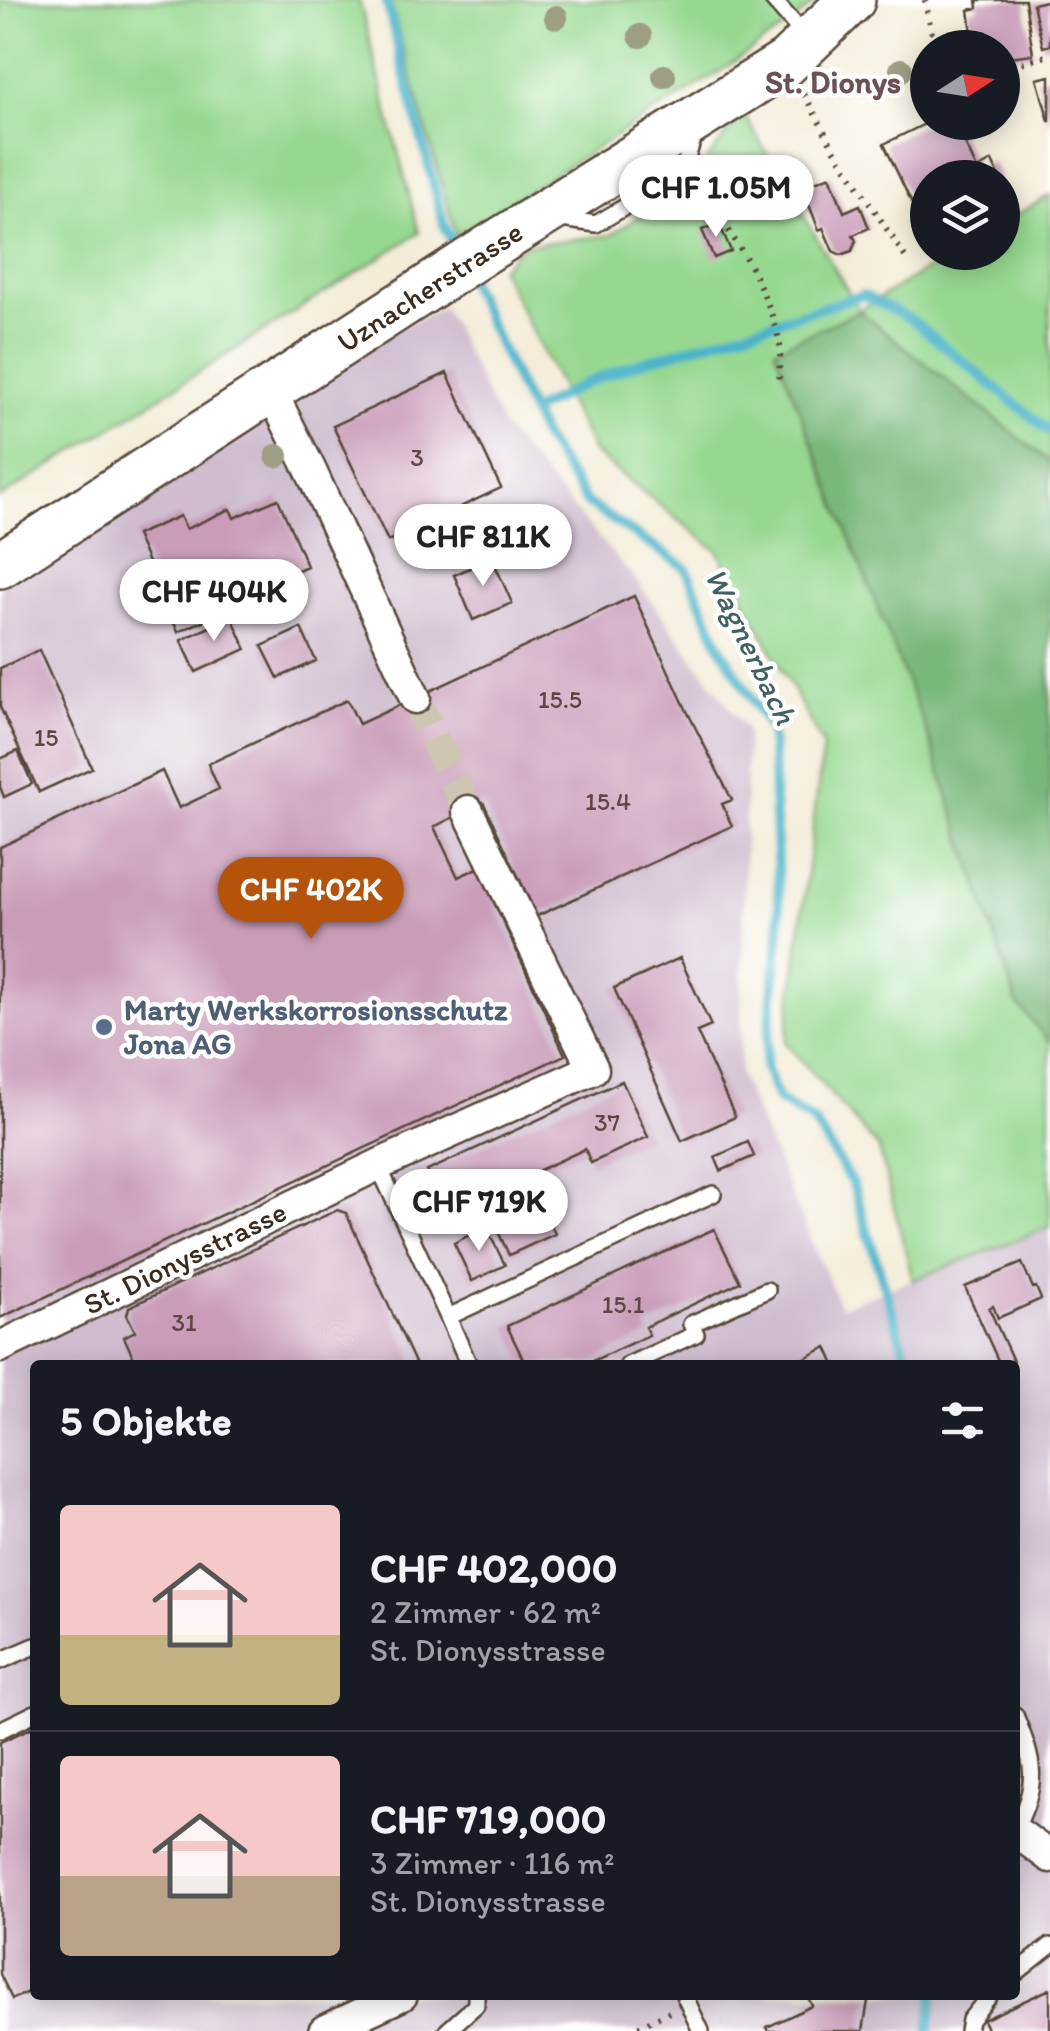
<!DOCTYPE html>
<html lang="de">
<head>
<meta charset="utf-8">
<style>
  :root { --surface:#171b24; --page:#242831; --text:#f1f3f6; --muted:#9ea1a6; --line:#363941; --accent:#b45309 }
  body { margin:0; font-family:Itim,sans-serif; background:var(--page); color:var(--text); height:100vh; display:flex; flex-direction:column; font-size:38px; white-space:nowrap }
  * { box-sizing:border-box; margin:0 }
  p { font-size:32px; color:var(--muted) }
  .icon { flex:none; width:55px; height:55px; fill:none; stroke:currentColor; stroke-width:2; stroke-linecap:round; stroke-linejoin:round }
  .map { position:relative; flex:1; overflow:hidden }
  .details { position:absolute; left:30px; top:1360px; width:990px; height:640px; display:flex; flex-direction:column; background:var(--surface); border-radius:10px; box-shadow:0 5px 25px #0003 }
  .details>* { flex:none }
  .needle { width:65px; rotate:78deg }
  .controls { position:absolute; left:910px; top:30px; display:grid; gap:20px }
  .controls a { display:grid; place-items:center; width:110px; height:110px; border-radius:50%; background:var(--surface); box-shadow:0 5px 25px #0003; font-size:50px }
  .price { position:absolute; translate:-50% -85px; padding:0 22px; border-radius:35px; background:#fff; color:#222; font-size:32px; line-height:65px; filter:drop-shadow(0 2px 5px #0008) }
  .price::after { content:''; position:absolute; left:50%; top:60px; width:30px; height:22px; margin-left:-15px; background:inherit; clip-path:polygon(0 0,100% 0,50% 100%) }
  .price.current { background:var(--accent); color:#fff }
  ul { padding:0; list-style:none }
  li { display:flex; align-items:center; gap:30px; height:250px; padding:0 30px }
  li+li { border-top:2px solid var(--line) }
  li span { display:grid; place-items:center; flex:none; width:280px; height:200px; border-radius:10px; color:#555 }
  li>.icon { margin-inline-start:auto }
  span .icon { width:120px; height:120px; fill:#fffc; stroke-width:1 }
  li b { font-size:42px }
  h2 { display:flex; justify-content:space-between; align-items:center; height:120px; padding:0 30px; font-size:42px }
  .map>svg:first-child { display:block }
  .industrial { fill:#cfbdce; fill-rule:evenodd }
  .green { fill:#96d890; stroke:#688157; stroke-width:2.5 }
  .forest { fill:#78b87a; stroke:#5a714c; stroke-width:2.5 }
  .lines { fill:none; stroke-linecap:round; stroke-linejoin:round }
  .stream { stroke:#4bb4c9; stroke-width:10 }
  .building { fill:#c99cb8 }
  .street-tunnel { stroke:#cec5b2; stroke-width:30; stroke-dasharray:30 15; stroke-linecap:butt }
  .lane-casing { stroke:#57473a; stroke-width:20 }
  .street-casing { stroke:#57473a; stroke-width:35 }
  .primary-casing { stroke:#57473a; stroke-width:50 }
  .path { stroke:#57473a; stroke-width:6; stroke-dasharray:2.5 8; stroke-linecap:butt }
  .lane { stroke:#fff; stroke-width:15 }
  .street { stroke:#fff; stroke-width:30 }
  .primary { stroke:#fff; stroke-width:45 }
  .tree { fill:#9d9e84 }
  .service-dot { fill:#5c6f8a; stroke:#fff; stroke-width:4 }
  .labels { text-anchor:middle; stroke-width:9; stroke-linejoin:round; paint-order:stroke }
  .number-label { font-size:25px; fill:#5e4644 }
  .street-label { font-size:30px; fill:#3b2a1e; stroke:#fff }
  .service-label { font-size:30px; font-weight:bold; fill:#4e5e75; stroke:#fff; text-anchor:start }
  .neighbourhood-label { font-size:32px; font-weight:bold; fill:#6d5254; stroke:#fff }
  .water-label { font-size:32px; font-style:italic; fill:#416162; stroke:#fff }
</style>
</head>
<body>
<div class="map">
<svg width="1050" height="2031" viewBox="0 0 1050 2031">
  <rect width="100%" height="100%" fill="#fff"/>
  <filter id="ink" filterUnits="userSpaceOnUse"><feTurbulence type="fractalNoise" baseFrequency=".01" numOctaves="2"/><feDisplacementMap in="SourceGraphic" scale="20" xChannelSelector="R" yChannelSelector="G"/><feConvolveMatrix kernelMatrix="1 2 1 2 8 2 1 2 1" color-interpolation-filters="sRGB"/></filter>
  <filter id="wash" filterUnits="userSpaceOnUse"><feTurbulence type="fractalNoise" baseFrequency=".0048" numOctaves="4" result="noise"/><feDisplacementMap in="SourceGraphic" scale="40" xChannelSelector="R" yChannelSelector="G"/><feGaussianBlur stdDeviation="2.25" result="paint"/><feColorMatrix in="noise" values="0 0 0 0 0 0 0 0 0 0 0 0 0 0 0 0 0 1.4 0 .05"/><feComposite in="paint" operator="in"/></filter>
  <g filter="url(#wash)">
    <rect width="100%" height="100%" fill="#f3ecd7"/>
    <path class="industrial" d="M443 307 503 428 638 583 747 731 740 1076 840 1307 1050 1227V2031H0V565L271 391ZM35 1365H1015V1995H35Z"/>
    <path class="green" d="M0 0H359L419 233 0 498Z
      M390 0H818L793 22 716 74 456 235Z
      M743 113 859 310 955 253 1002 252 1003 223 1050 195V462L859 311 929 738 1017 1004 1050 1042V1227L913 1280 879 1149 786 1043 823 746 718 551 594 453 500 268 524 245 611 235 693 179Z"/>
    <path class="forest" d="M859 311 1050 462V1042L1017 1004 929 738 775 349Z"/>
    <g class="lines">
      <path class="stream" d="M386 0 444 225 458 254
        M466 275 543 437 587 503 686 568 721 648 771 730 780 928 765 1067 778 1100 814 1122 853 1185 909 1365
        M531 412 584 384 632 365 863 295 912 320 1050 432
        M929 2031 934 1995"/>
    </g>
    <g id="blocks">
      <path class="building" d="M977 0H1025L1033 54 1002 58V48H974L969 10 978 8Z
        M1050 0V45L1043 47 1033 4Z
        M1050 76V121H1049L1037 79Z
        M929 122H955L977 169 992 161 1000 178H928V238L884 144Z
        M830 176 844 212 860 205 869 228 853 235 856 241 852 251 841 255 833 251 823 228 819 230 802 187Z
        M719 223 731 251 714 258 702 230Z
        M447 373 501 488 388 541 333 426Z
        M278 499 307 566 263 585 259 575 217 593 225 611 178 632 136 535 180 516 186 529 230 509 234 518Z
        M492 558 512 603 473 620 454 575Z
        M634 596 686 709 732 800 722 804 732 826 537 916 483 802 434 827 458 877 478 868 565 1055 0 1318V847L162 771 179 808 219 789 208 764 347 700 359 724Z
        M232 617 246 649 196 672 181 640Z
        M301 628 316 661 278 678 262 646Z
        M39 650 92 768 39 792 0 707V668Z
        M18 751 32 784 4 797 0 787V759Z
        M680 958 711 1026 697 1032 735 1117 682 1141 614 988Z
        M622 1081 648 1137 591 1163 585 1149 446 1213 427 1171Z
        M748 1142 754 1156 721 1171 715 1157Z
        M542 1205 555 1234 509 1255 496 1227Z
        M337 1210 346 1213 416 1365H137L124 1337 135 1331 127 1315 129 1307Z
        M486 1227 505 1265 472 1281 454 1243Z
        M714 1229 740 1282 645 1327 649 1335 584 1365H526L507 1326Z
        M1022 1263 1033 1288 1036 1287 1041 1299 998 1318 993 1306 989 1308 1013 1361 1000 1365 965 1287Z
        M827 1347 835 1365H791Z
        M35 1726V1963L32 1964 35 1971V1989L12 1999 0 1974V1742Z
        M1050 1989V2031H988L983 2020Z
        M807 1995H869L863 2031H769L767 2027 812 2006Z"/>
    </g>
  </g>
  <g filter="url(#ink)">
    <use href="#blocks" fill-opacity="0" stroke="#57473a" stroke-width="2.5"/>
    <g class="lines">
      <path class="street-tunnel" d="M415 698 468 811"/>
      <g class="lane-casing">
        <path id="lane" d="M773 0 806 37
          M554 218 596 224 682 173 696 130
          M378 1165 448 1317 713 1194
          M448 1317 469 1365
          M628 1365 696 1334 691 1324 767 1290
          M0 1661 35 1646
          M1015 1715C1035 1765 1039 1781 1015 1830
          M0 1730 35 1713
          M1015 1974 1050 1946
          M684 1995 701 2031
          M447 2031 476 2005V1995
          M968 2031 970 2020 990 1995"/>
      </g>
      <g class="street-casing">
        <path id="street" d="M271 391 310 469 415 698
          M0 1347 378 1165 593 1069 468 811
          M1015 1831 1050 1857
          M324 2031 402 1995"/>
      </g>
      <g class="primary-casing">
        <path id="primary" d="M0 565 489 248 787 62 852 0"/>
      </g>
      <path class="path" d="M925 0 935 48
        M1002 68 1050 55
        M804 94 834 149 908 261
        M696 189C732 228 767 288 779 340 782 352 779 367 779 379
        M629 2031 669 2012"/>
      <use href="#lane" class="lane"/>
      <use href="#street" class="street"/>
      <use href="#primary" class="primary"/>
    </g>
    <g class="tree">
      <circle cx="556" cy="17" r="12"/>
      <circle cx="640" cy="36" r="12"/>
      <circle cx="901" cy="70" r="12"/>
      <circle cx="664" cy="76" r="12"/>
      <circle cx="277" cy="456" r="12"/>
    </g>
  </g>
  <circle class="service-dot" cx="104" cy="1027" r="10"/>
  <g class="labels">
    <g class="number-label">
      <text x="417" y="466">3</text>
      <text x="560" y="708">15.5</text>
      <text x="46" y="746">15</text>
      <text x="608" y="810">15.4</text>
      <text x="607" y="1131">37</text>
      <text x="623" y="1313">15.1</text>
      <text x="184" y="1331">31</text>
    </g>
    <g class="street-label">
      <text transform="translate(430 287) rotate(-33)" y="10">Uznacherstrasse</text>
      <text transform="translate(185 1258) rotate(-26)" y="10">St. Dionysstrasse</text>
    </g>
    <g class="service-label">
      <text x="124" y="1020">Marty Werkskorrosionsschutz<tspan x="124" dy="34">Jona AG</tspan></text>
    </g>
    <g class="neighbourhood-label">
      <text x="833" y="93">St. Dionys</text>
    </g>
    <g class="water-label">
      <text transform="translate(751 646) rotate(64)" y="11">Wagnerbach</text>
    </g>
  </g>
</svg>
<div class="controls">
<a><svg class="needle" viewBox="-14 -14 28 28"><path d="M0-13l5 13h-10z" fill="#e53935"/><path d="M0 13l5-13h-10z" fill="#9ea1a6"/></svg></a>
<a><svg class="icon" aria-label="layers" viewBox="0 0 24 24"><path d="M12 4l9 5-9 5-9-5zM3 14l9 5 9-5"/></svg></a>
</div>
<b class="price" style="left:716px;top:240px">CHF 1.05M</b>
<b class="price" style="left:483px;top:589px">CHF 811K</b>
<b class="price" style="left:214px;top:644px">CHF 404K</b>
<b class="price current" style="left:311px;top:942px">CHF 402K</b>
<b class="price" style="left:479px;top:1254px">CHF 719K</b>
<section class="details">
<h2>5 Objekte<svg class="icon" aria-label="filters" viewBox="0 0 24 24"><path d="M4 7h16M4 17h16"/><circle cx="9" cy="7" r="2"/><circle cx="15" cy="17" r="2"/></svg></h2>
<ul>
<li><span style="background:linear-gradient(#f6c9c9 65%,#c2b280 0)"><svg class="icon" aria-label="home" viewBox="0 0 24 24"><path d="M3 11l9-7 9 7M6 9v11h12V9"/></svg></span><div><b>CHF 402,000</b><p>2 Zimmer · 62 m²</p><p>St. Dionysstrasse</p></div></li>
<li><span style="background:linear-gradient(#f6c9c9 60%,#b9a48a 0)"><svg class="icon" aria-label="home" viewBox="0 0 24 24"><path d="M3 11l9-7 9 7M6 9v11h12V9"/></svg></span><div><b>CHF 719,000</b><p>3 Zimmer · 116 m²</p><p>St. Dionysstrasse</p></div></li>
</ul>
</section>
</div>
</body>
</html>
